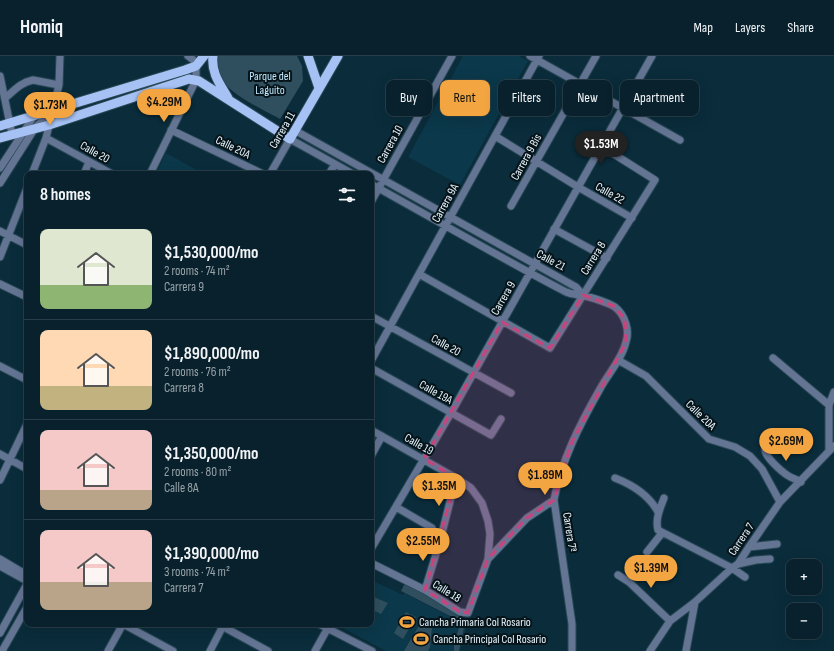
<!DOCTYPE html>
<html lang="en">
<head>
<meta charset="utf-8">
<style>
  :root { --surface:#08212c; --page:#162e38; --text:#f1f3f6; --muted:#98a3a9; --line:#293e48; --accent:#f2a540 }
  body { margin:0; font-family:"Sofia Sans Condensed",sans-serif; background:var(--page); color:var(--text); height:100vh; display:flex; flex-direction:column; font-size:15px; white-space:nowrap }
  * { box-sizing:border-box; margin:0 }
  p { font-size:13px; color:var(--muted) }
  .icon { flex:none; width:22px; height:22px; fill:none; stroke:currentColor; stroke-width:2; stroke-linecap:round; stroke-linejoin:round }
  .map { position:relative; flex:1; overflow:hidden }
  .side { position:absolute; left:24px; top:115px; width:350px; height:456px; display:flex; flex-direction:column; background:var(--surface); border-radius:8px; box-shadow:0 4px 16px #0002,0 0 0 1px var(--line) }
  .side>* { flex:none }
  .banner { position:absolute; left:386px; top:24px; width:380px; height:36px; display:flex; gap:8px }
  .buttons { position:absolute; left:786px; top:503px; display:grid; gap:8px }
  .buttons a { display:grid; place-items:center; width:36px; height:36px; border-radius:8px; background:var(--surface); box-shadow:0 4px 16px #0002,0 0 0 1px var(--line); font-size:20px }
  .price { position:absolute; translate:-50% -34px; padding:0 9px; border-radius:14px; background:var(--accent); color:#111; font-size:13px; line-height:26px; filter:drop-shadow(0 1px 2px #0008) }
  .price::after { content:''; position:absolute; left:50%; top:24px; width:12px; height:9px; margin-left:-6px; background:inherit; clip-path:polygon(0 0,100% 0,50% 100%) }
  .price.active { background:#222; color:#fff }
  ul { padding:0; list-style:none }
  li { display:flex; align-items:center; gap:12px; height:100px; padding:0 16px }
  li+li { border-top:1px solid var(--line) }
  li span { display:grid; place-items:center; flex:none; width:112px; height:80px; border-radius:8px; color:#555 }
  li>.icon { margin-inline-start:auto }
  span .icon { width:48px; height:48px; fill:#fffc; stroke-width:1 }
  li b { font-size:17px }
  h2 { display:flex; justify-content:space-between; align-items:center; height:48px; padding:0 16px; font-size:17px }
  .tag { padding:0 14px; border-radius:8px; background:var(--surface); box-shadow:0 4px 16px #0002,0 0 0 1px var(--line); font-size:14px; line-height:36px }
  .tag.active { background:var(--accent); color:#111 }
  header { display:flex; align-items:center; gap:24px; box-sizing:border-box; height:56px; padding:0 20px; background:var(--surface); border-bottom:1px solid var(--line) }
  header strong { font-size:19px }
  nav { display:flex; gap:22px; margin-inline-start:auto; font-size:14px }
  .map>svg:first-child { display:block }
  .built { fill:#0b384a }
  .green { fill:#2f4f5f }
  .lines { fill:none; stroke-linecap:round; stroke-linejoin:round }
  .minor-casing { stroke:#294856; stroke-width:9 }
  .major-casing { stroke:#294856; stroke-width:11 }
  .minor { stroke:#647594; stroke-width:7 }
  .major { stroke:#a6c2f5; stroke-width:9 }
  .marked { fill:#ca447c; fill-opacity:0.2; stroke:#ca447c; stroke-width:3; stroke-dasharray:8 5; stroke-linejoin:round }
  .labels { text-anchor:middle; stroke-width:4; stroke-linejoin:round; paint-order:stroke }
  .park-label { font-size:12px; fill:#c0e9fe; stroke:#061319 }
  .street-label { font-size:12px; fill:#e8f6fe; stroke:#061319 }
  .poi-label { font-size:12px; fill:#e8f6fe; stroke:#061319; text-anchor:start }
</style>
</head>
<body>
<header>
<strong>Homiq</strong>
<nav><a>Map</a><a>Layers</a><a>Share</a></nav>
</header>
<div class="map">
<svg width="834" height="595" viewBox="0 0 834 595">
  <rect width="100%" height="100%" fill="#0a2c3b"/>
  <path class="built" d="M463 0H519L528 5 460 129 408 101Z
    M166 97 204 118H156Z
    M371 524 403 539 404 537 467 569 460 595H386L339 570 341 568H371Z"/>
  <path class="green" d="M218 0H297L302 10 303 25 280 63C264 54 226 37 219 19 217 14 218 6 218 0Z
    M405 527 461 558 458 564 401 535Z
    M374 541 388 547 381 558 371 553V546Z
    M406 556 416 561 403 583 394 577Z
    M421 566 432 572 430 591 428 595H404Z
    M460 569 464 571 459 595H454V580L457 578Z"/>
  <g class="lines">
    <g class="minor-casing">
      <path id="minor" d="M530 0 680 84
        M0 20 12 78
        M5 42C15 34 20 27 33 24L59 29
        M171 74 263 118
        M296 75 576 231 583 239
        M495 80 578 131 632 162
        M46 82 112 118
        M0 112 34 60
        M32 118 46 82 59 29 60 0
        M84 118 89 106
        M150 118 196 24V6L188 0
        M270 118 290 83 353 118
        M329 118 335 108
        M0 127 35 72 52 55
        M371 128C436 164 501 202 566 236 573 239 577 238 584 240 591 241 609 247 615 251 625 259 630 274 626 286 622 303 608 318 600 333 580 368 561 405 554 444L572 568V595
        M371 146 452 0
        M511 150 596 0
        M554 173 607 202
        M0 175 27 189
        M0 201 27 132
        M419 218 550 292 655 124 601 90
        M0 228 27 241
        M371 260 511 337
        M773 302 829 349
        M618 304 646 320 709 383 735 391 750 400 762 413 780 446
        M371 305 539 0
        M0 310 27 324
        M371 312 491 379 501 363
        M371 374 456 422 471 432 482 447 488 465 490 478 488 503 468 557 460 556 425 534 371 507
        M774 383C771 386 766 389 765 393 764 400 781 415 787 419 791 422 796 423 801 426
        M829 395V349L834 336
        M0 398 27 413
        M371 400 382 380
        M615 422C633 429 649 439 658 456
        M0 424 27 368
        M664 442C660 453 655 463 658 474L732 512 745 521
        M396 451 432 472
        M749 491 777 488
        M371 493 451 357 652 0
        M647 496 662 477
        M0 503 27 519
        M488 503 527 462 554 444
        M738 508 756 504 770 503
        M0 510 27 525
        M618 519 629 526 670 565
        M425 534 440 485 456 422
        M123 568 173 595
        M218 568 268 595
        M319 568 372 595
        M0 577 27 528
        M2 595 27 551
        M108 595 123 568
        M210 595 224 568
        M315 595 330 568
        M650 595 670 565 695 546 732 512 738 508 749 491 780 446 834 390
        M686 595 695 546"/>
    </g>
    <g class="major-casing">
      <path id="major" d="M213 0C211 17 220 28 228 42
        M308 0 319 32
        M0 70 185 14 196 10 204 0
        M0 82 49 69 189 23 199 25 290 83 338 0"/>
    </g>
    <use href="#minor" class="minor"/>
    <use href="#major" class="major"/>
  </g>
  <path class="marked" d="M583 239 614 250 625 263 626 287 572 386 554 444 527 462 488 503 468 557 460 556 425 534 456 422 424 403 502 266 550 292Z"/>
  <defs>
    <g id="stadium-bare" transform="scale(1.2)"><path d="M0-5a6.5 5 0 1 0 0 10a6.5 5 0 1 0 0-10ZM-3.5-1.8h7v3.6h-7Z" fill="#f2a540" stroke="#061319" stroke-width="2.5" paint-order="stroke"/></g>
  </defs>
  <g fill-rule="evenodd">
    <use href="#stadium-bare" x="407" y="566"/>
    <use href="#stadium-bare" x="421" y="583"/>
  </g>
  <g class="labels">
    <g class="park-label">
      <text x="270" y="24">Parque del<tspan x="270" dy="14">Laguito</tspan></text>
    </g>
    <g class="street-label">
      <text transform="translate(282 74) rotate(-60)" y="4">Carrera 11</text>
      <text transform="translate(390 88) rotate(-61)" y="4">Carrera 10</text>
      <text transform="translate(233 91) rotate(26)" y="4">Calle 20A</text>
      <text transform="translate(95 96) rotate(29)" y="4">Calle 20</text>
      <text transform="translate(526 101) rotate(-61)" y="4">Carrera 9 Bis</text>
      <text transform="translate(610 137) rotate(30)" y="4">Calle 22</text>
      <text transform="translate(445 147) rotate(-61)" y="4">Carrera 9A</text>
      <text transform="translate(593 202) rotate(-58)" y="4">Carrera 8</text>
      <text transform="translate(551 204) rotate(28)" y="4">Calle 21</text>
      <text transform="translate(503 242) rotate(-60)" y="4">Carrera 9</text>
      <text transform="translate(446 289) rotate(29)" y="4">Calle 20</text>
      <text transform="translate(436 336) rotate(29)" y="4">Calle 19A</text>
      <text transform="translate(701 359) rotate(44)" y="4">Calle 20A</text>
      <text transform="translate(419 388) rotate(29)" y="4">Calle 19</text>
      <text transform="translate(570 476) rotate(81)" y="4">Carrera 7ª</text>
      <text transform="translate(741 483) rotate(-56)" y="4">Carrera 7</text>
      <text transform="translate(447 535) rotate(32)" y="4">Calle 18</text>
    </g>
    <g class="poi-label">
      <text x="419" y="570">Cancha Primaria Col Rosario</text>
      <text x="433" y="587">Cancha Principal Col Rosario</text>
    </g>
  </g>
</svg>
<div class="buttons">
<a>+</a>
<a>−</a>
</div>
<b class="price" style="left:164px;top:67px">$4.29M</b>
<b class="price" style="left:50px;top:70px">$1.73M</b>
<b class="price active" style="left:601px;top:109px">$1.53M</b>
<b class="price" style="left:786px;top:406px">$2.69M</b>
<b class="price" style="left:545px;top:440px">$1.89M</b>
<b class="price" style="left:439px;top:451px">$1.35M</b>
<b class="price" style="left:423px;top:506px">$2.55M</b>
<b class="price" style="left:651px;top:533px">$1.39M</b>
<div class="banner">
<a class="tag">Buy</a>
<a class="tag active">Rent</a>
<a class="tag">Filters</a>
<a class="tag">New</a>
<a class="tag">Apartment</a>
</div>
<section class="side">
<h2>8 homes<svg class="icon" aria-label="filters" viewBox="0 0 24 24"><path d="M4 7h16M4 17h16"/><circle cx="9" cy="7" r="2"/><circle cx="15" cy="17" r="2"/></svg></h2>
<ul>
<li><span style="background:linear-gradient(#dfe7d0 70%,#8fb573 0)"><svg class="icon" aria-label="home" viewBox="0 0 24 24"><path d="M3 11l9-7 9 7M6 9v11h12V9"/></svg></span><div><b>$1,530,000/mo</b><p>2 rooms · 74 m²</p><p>Carrera 9</p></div></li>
<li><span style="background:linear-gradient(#ffd9b3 70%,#c2b280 0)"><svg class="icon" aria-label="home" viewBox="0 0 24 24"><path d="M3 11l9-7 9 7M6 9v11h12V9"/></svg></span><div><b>$1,890,000/mo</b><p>2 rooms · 76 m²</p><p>Carrera 8</p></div></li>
<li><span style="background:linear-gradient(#f6c9c9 75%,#b9a48a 0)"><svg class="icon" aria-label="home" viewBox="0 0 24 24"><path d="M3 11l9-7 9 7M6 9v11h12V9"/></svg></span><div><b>$1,350,000/mo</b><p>2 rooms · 80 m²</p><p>Calle 8A</p></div></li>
<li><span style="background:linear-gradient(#f6c9c9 65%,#b9a48a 0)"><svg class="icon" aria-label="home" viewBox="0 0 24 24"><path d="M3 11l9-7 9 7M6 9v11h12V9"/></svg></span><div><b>$1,390,000/mo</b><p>3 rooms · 74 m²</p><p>Carrera 7</p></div></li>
</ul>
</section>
</div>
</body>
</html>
